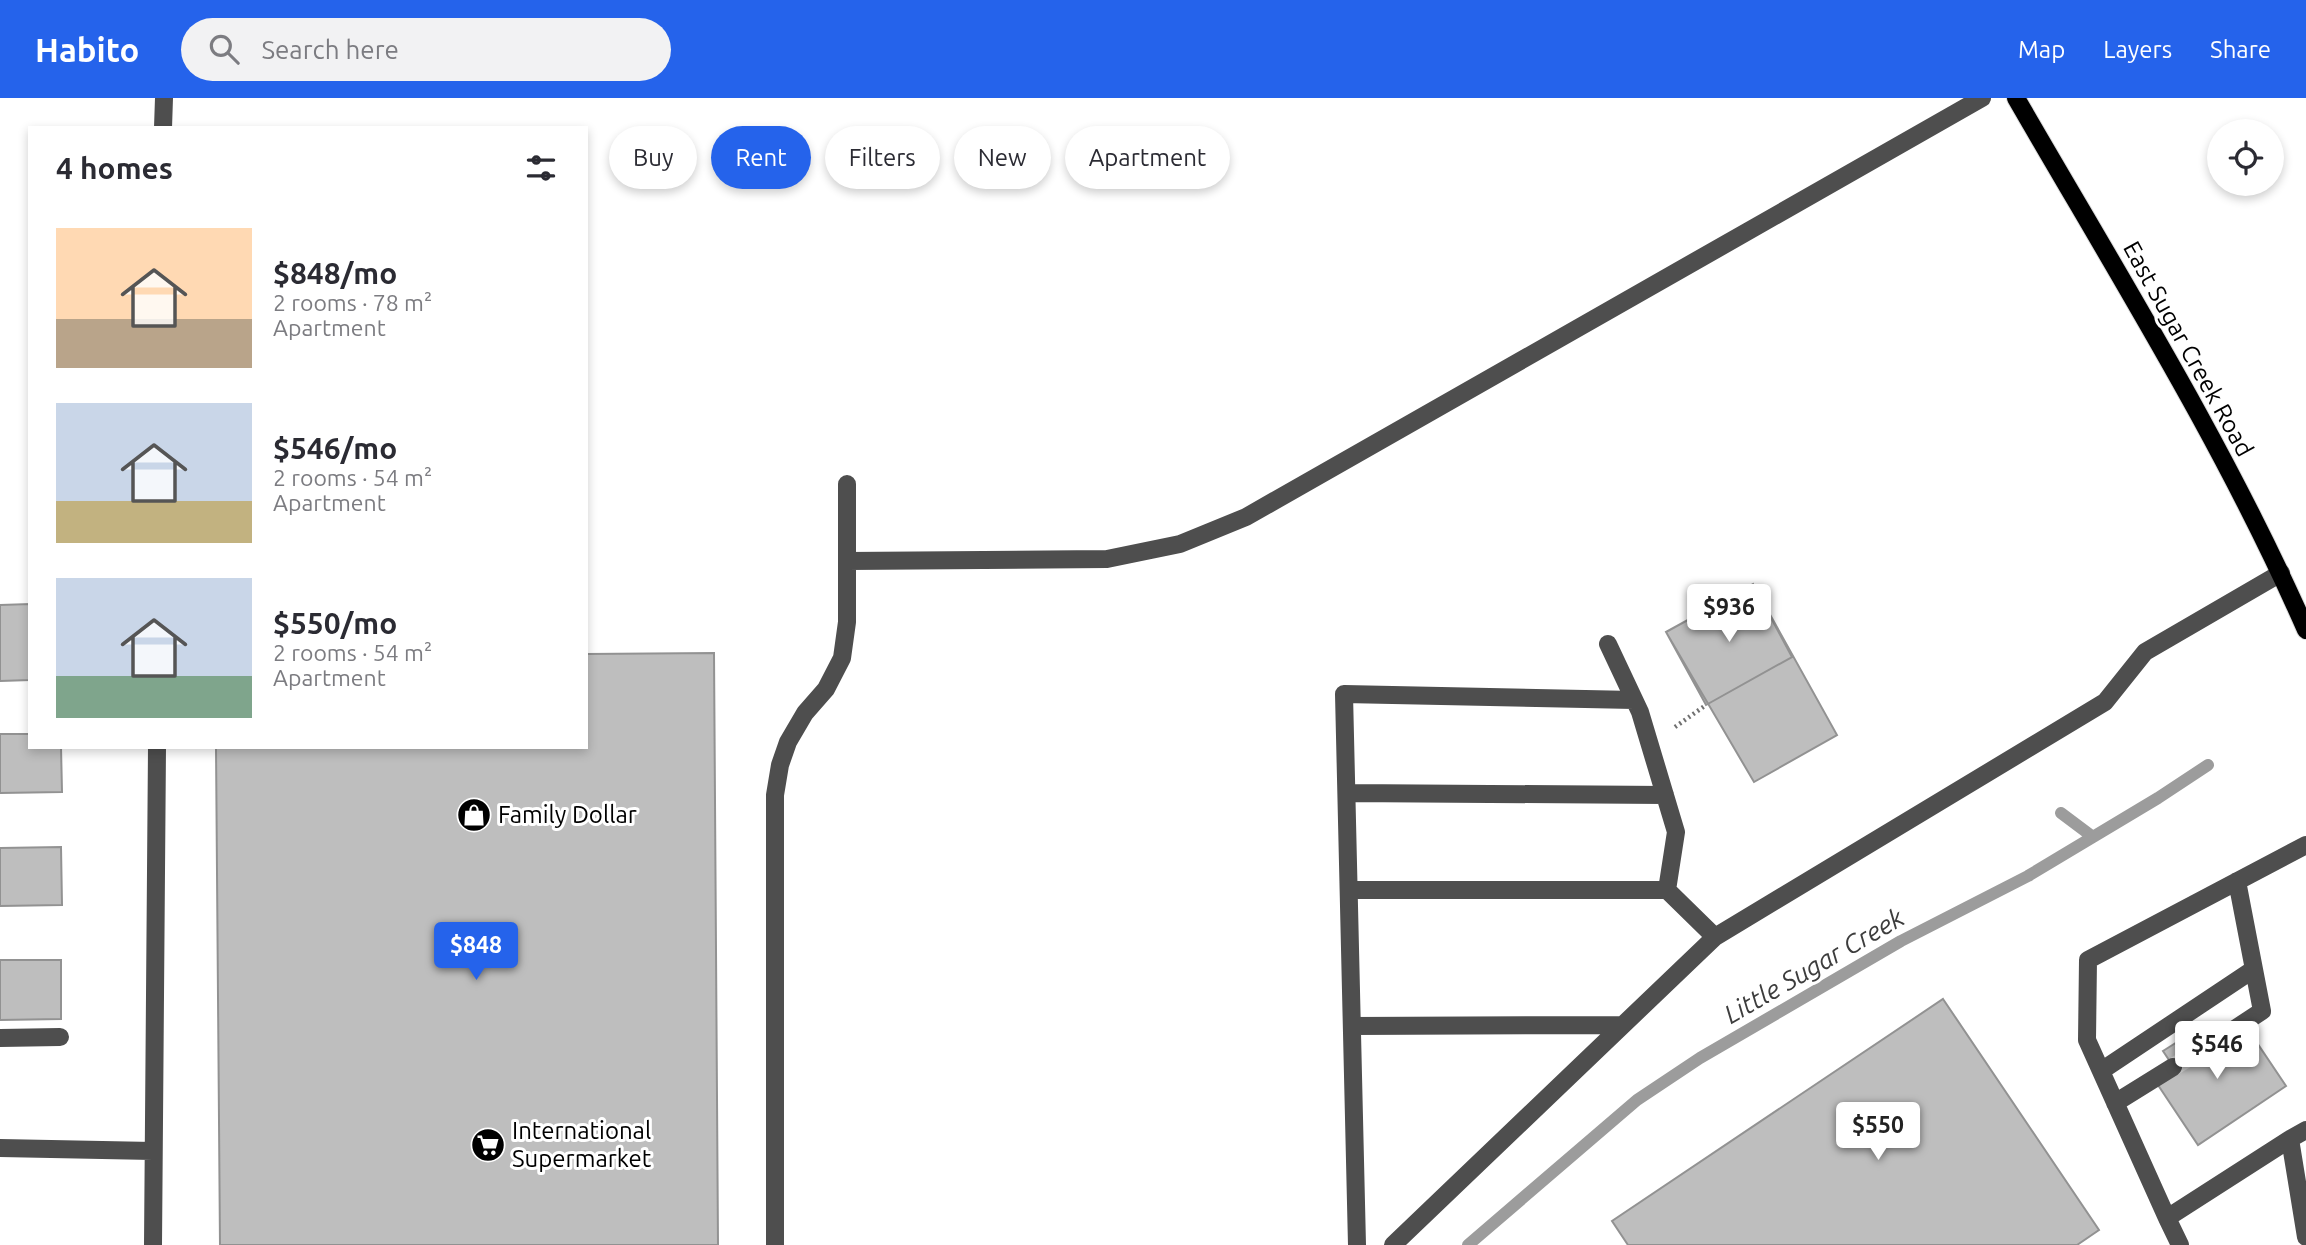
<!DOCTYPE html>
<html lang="en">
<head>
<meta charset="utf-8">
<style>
  :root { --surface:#fff; --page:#f2f2f3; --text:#2b2b33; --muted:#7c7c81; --accent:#2563eb }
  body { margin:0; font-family:Ubuntu,sans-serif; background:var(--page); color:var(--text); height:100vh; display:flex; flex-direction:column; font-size:26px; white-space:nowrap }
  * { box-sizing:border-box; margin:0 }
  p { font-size:23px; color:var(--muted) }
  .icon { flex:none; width:38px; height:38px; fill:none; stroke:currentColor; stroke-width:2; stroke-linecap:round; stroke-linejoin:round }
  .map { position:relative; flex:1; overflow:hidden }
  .details { position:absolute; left:28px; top:28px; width:560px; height:623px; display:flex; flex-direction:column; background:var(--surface); border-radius:0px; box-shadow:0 4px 10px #0003 }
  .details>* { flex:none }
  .top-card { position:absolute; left:609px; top:28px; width:665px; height:63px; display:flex; gap:14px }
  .controls { position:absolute; left:2207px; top:21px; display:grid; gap:14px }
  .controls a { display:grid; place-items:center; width:77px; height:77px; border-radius:50%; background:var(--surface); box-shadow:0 4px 10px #0003; font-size:35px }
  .price { position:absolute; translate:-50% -60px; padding:0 16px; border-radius:7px; background:#fff; color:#222; font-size:23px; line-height:46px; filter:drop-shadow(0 2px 4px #0008) }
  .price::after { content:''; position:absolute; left:50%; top:42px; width:21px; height:16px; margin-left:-10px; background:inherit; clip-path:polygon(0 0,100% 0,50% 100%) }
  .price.current { background:var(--accent); color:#fff }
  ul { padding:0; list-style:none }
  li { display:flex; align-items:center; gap:21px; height:175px; padding:0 28px }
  li span { display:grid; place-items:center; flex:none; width:196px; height:140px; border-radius:0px; color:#555 }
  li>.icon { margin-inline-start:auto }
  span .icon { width:84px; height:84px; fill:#fffc; stroke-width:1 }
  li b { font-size:30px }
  h2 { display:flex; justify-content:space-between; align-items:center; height:84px; padding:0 28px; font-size:30px }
  .chip { padding:0 24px; border-radius:32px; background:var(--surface); box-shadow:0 4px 10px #0003; font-size:24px; line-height:63px }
  .chip.current { background:var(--accent); color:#fff }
  header { display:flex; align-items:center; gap:42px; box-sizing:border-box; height:98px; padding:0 35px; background:var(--accent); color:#fff }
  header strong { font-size:33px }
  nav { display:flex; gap:38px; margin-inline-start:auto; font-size:24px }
  .search { width:490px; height:63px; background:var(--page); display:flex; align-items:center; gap:18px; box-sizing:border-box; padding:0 24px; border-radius:38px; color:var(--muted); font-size:26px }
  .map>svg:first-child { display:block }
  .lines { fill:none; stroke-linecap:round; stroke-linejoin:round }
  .stream { stroke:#9c9c9c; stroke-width:12 }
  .building { fill:#bebebe; stroke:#929292; stroke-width:2 }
  .minor-tunnel { stroke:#d9d9d9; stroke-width:18; stroke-dasharray:18 9; stroke-linecap:butt }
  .major-casing { stroke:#dbdbdb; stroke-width:20 }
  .path { stroke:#707070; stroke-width:4.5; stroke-dasharray:2 3.5; stroke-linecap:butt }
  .minor { stroke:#4e4e4e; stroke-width:18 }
  .major { stroke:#000; stroke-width:18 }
  .labels { text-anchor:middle; stroke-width:6; stroke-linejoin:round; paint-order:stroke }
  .street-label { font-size:24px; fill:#000; stroke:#fff }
  .poi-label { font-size:24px; fill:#000; stroke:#fff; text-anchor:start }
  .water-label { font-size:26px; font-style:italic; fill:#3d3d3d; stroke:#fff }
</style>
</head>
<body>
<header>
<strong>Habito</strong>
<div class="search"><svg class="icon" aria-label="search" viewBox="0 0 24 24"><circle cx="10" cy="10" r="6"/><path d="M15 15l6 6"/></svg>Search here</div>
<nav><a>Map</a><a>Layers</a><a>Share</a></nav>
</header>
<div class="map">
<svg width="2306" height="1147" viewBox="0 0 2306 1147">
  <rect width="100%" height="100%" fill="#fff"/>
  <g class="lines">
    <path class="stream" d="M2061 715 2093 739
      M1468 1147 1637 1002 1700 960 1901 843 2028 778 2158 700 2208 667"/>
  </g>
  <path class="building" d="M1753 486 1837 637 1754 684 1666 534Z
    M1753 486 1792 559 1706 607 1666 534Z
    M30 506V582L0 583V507Z
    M714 555 718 1147H220L216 649H586V556Z
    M0 636H30V649H61L62 694 0 695Z
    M61 749 62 807 0 808V750Z
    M0 862H61V921L0 922Z
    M1943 901 2099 1132 2077 1147H1628L1612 1123Z
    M2204 927 2219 949 2247 930 2286 988 2198 1047 2158 987 2177 974 2163 953Z"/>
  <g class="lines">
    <path class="minor-tunnel" d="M2173 969 2215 944"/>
    <g class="major-casing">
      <path id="major" d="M2016 0C2117 175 2225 347 2306 532"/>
    </g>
    <path class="path" d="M1675 629 1706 607"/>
    <path class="minor" d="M163 30 164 0
      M847 463 1107 461 1180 446 1246 419 1982 0
      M1608 546 1640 614 1676 734 1667 792
      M1347 695 1665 697
      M2306 747 2088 862 2087 942 2167 1120 2290 1041 2306 1139
      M1349 792H1667L1715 839
      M1352 928 1622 927
      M0 940 60 939
      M2215 944 2262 913 2237 783
      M2101 973 2254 871
      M2115 1005 2173 969
      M2290 1041 2306 1032
      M0 1050 153 1053
      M2167 1120 2180 1147
      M153 1147 157 649
      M775 1147V697L780 667 788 644 805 615 826 591 842 560 847 524V386
      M1357 1147 1344 596 1634 602
      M1393 1147 1715 839 2105 604 2145 554 2281 475"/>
    <use href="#major" class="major"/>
  </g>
  <defs>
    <g id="shop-disc" transform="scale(1.75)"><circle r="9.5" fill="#000" stroke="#fff"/><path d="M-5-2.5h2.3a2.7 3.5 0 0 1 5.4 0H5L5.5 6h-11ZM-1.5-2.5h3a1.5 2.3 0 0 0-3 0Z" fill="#fff"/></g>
    <g id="supermarket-disc" transform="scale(1.75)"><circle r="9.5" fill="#000" stroke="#fff"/><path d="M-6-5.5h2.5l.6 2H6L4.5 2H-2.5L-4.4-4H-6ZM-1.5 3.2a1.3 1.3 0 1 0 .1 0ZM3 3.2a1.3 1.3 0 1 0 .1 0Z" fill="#fff"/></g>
  </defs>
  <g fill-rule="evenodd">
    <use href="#shop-disc" x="474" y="717"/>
    <use href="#supermarket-disc" x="488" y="1047"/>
  </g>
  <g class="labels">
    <g class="street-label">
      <text transform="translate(2188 251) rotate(61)" y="8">East Sugar Creek Road</text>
    </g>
    <g class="poi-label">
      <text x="498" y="725">Family Dollar</text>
      <text x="512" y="1041">International<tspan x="512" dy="28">Supermarket</tspan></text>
    </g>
    <g class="water-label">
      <text transform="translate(1814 868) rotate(-30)" y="9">Little Sugar Creek</text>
    </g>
  </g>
</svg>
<div class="controls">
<a><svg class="icon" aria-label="locate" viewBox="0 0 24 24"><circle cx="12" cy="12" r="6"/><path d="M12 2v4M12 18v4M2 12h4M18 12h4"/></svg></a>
</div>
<b class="price" style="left:1729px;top:546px">$936</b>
<b class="price current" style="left:476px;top:884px">$848</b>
<b class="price" style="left:2217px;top:983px">$546</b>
<b class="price" style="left:1878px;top:1064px">$550</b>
<div class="top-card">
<a class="chip">Buy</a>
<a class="chip current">Rent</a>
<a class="chip">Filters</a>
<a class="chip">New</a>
<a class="chip">Apartment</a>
</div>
<section class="details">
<h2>4 homes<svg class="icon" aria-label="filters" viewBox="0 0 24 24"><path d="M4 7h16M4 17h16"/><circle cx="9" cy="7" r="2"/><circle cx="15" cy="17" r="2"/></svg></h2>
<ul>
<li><span style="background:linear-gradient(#ffd9b3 65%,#b9a48a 0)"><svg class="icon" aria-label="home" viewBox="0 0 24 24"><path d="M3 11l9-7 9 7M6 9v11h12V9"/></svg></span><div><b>$848/mo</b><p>2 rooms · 78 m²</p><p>Apartment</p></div></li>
<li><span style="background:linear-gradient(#c9d6e8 70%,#c2b280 0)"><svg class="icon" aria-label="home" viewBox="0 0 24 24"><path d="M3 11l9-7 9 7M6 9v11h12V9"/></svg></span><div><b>$546/mo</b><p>2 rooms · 54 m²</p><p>Apartment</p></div></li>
<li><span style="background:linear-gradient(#c9d6e8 70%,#7fa58c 0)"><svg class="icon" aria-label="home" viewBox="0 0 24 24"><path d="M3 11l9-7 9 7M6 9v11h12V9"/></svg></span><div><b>$550/mo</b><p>2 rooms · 54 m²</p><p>Apartment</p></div></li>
</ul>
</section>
</div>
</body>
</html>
